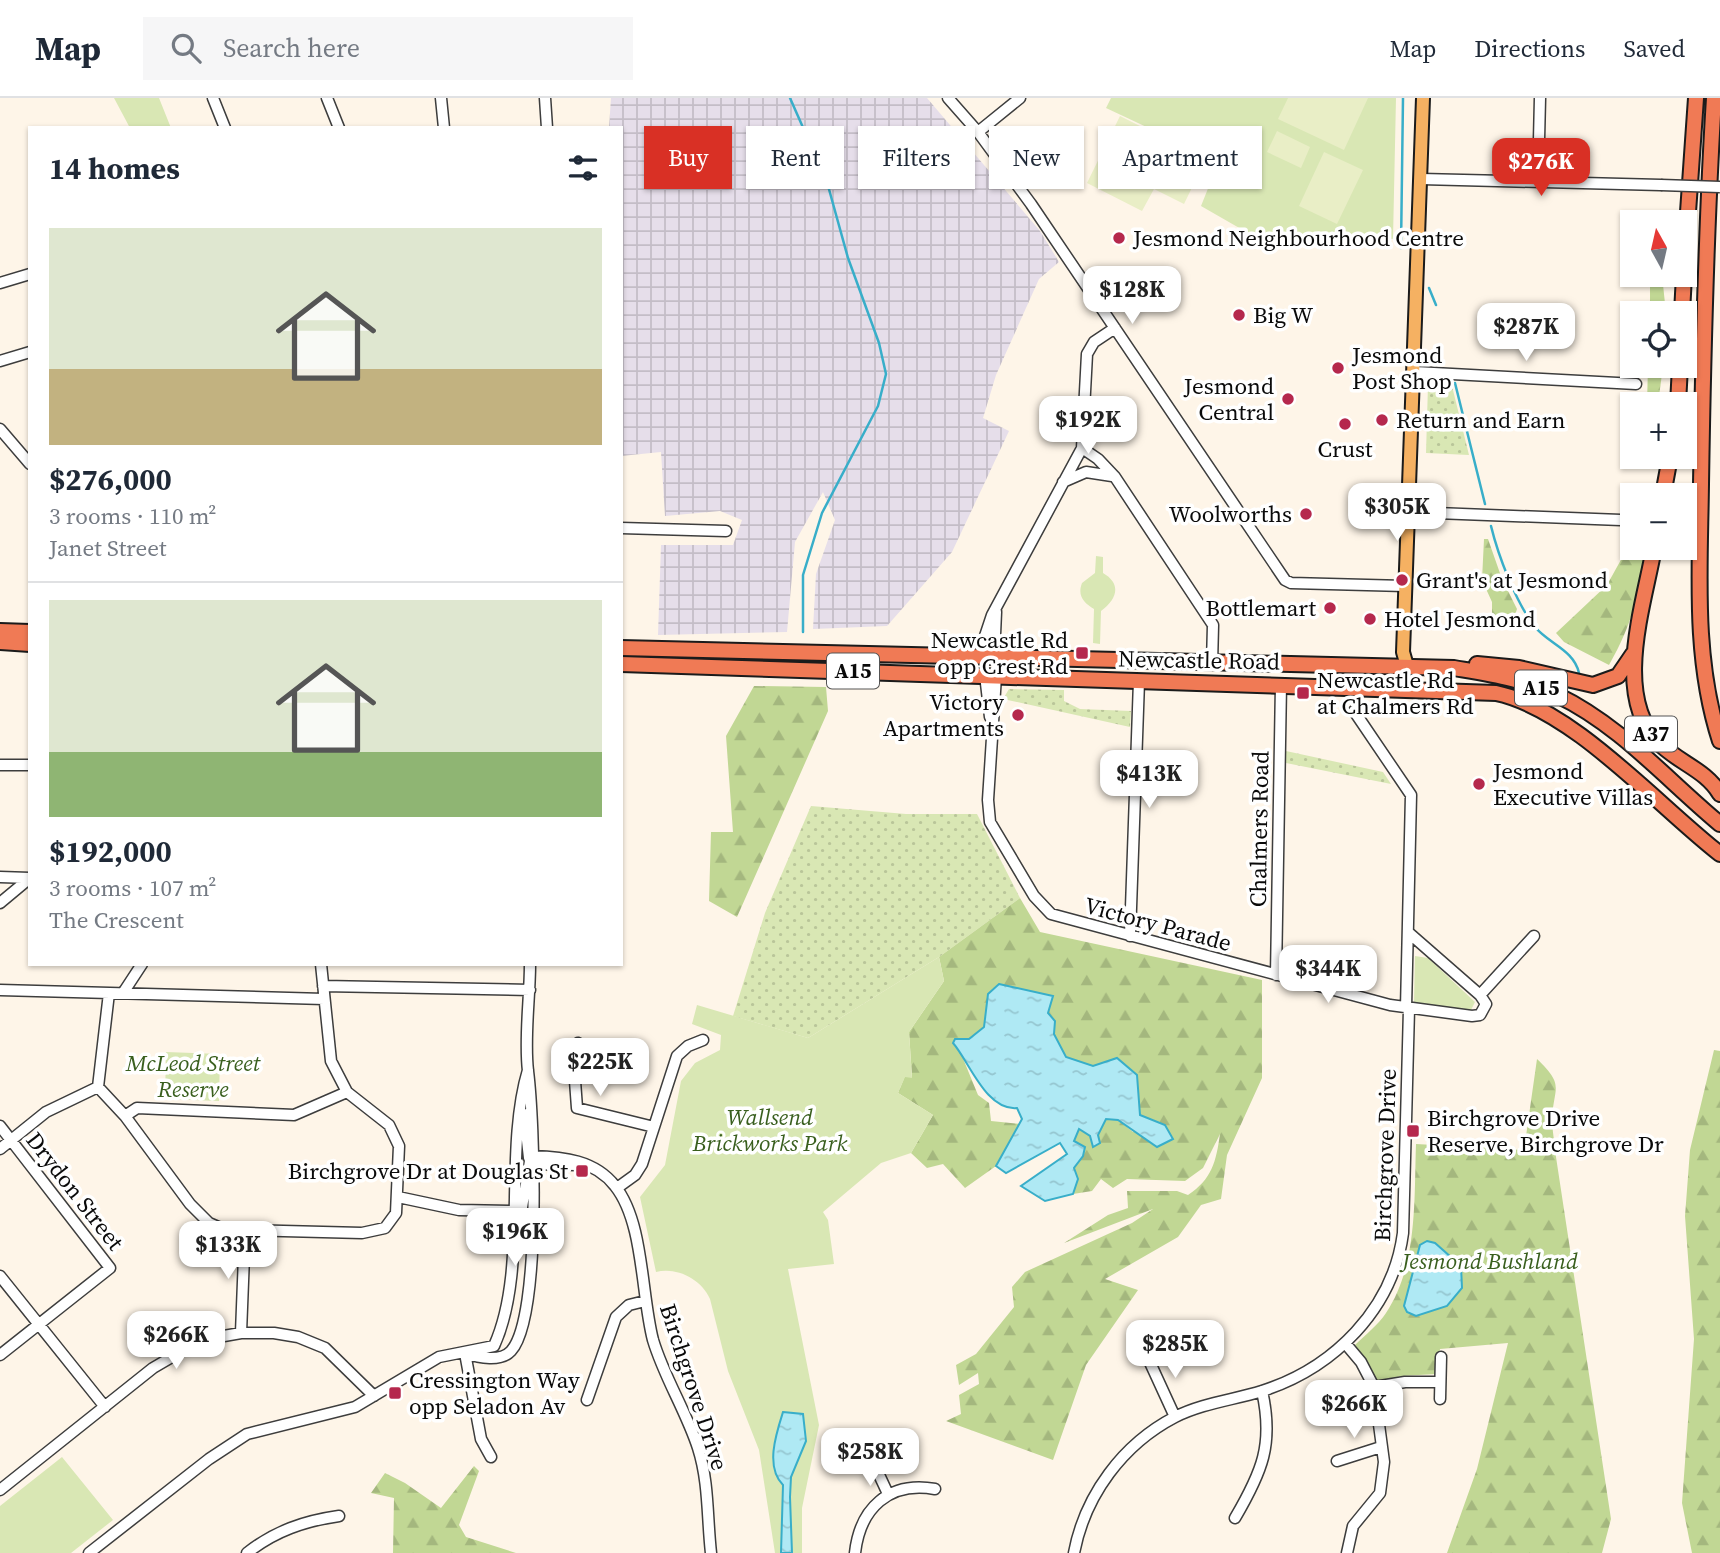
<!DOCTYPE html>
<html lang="en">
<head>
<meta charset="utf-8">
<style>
  :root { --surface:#fff; --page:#f6f6f7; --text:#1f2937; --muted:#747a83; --line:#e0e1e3; --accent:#d93025 }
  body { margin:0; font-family:"Source Serif 4",serif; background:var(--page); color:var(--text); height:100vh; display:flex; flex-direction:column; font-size:26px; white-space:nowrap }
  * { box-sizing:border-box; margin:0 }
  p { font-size:23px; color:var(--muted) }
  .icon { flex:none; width:38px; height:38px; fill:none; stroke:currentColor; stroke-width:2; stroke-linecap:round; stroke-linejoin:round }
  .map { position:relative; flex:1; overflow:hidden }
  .details { position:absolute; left:28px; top:28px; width:595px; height:840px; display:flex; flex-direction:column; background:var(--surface); border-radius:0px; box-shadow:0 2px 5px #0004 }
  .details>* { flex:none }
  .guide { position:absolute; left:644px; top:28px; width:665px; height:63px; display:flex; gap:14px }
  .needle { width:46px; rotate:352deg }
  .tools { position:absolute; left:1620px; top:112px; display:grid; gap:14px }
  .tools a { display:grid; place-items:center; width:77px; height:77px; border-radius:0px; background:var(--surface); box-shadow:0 2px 5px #0004; font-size:35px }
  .price { position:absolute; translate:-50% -60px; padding:0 16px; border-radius:14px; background:#fff; color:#222; font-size:23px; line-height:46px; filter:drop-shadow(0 2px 4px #0008) }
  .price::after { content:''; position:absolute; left:50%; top:42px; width:21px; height:16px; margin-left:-10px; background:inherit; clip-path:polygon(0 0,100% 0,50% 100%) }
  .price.on { background:var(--accent); color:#fff }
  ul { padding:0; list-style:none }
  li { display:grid; align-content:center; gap:14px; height:371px; padding:0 21px }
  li+li { border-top:2px solid var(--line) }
  li span { display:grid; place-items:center; height:217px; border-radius:0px; color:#555 }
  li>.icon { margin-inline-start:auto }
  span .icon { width:126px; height:126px; fill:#fffc; stroke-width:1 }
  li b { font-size:30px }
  h2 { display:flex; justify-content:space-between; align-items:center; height:84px; padding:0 21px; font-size:30px }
  .tag { padding:0 24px; border-radius:0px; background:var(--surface); box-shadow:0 2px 5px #0004; font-size:24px; line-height:63px }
  .tag.on { background:var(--accent); color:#fff }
  header { display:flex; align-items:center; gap:42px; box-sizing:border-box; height:98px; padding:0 35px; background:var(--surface); border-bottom:2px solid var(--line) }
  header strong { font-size:33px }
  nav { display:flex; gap:38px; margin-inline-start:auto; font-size:24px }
  .search { width:490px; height:63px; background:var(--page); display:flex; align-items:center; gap:18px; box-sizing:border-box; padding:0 24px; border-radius:0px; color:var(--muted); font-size:26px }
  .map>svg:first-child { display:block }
  .industrial { fill:url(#industrial-grid) }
  .grass { fill:url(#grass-dots) }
  .forest { fill:url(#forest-firs) }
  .park { fill:#d9e7b4 }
  .pitch { fill:#e9eec6 }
  .water { fill:url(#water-ripples); stroke:#38aec9; stroke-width:2 }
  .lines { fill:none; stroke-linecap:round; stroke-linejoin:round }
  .stream { stroke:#38aec9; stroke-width:2.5 }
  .minor-casing { stroke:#3d3d3d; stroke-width:13 }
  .major-casing { stroke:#1b1b1b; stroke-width:16 }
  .highway-casing { stroke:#1b1b1b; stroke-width:18 }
  .minor { stroke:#fff; stroke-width:10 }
  .major { stroke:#f5b162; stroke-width:12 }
  .highway { stroke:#f07a55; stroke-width:14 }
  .minor-bridge-casing { stroke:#3d3d3d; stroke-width:13; stroke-linecap:butt }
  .minor-bridge { stroke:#fff; stroke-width:10 }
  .poi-dot { fill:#b5284d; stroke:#fff; stroke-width:2.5 }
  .labels { text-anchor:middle; stroke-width:7; stroke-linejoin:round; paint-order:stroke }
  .shield { fill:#fff; stroke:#545454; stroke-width:2 }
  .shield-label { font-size:21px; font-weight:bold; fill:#0a0a0a }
  .poi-label { font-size:23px; fill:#0a0a0a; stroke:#fff; text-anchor:start }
  .street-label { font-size:23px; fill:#0a0a0a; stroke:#fff }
  .park-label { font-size:23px; font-style:italic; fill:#395f1e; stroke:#fff }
</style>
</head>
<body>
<header>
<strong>Map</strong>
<div class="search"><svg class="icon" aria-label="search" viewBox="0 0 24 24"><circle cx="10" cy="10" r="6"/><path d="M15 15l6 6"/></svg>Search here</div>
<nav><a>Map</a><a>Directions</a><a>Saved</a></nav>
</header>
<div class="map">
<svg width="1720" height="1455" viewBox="0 0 1720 1455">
  <defs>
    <pattern id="industrial-grid" width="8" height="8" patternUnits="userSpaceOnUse" patternTransform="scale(1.75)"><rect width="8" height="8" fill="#e6deea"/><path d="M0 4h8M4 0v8" fill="none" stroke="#c4bdc7"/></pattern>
    <pattern id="grass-dots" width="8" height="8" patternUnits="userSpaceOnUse" patternTransform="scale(1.75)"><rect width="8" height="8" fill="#d9e7b4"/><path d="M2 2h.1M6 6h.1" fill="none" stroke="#b9c599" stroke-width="1.8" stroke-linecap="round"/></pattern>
    <pattern id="forest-firs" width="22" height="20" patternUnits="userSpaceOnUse" patternTransform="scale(1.75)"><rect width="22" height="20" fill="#c1d794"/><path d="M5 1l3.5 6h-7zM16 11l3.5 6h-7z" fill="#a4b77e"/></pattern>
    <pattern id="water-ripples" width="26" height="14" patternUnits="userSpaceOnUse" patternTransform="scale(1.75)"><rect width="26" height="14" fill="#afe9f4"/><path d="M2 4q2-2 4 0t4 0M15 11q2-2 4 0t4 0" fill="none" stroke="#95c6d0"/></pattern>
  </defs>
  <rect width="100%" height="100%" fill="#fef5e8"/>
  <path class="industrial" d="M611 0H927L1040 133 1059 164 1039 181 996 277 983 320 1009 333 952 454 887 528 813 531 816 476 835 422 823 394 795 444 787 534 658 537 661 447H733L742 422 720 413 665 418 661 354 621 358V30H609Z"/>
  <path class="grass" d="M1428 287 1452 288 1469 357 1426 355Z
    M1009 591 1064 592V603L1080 611 1131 613 1130 629 1003 601Z
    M1286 653 1383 674 1391 686 1286 665Z
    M811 708 906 716H977L1020 800 939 859 808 940 733 918 765 815Z"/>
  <path class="forest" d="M1650 177H1662L1666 215H1650Z
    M1648 268H1663L1658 306H1647Z
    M1633 440V450H1646C1638 498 1633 525 1609 567L1564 544 1556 535 1607 487Z
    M1484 441H1488L1502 481 1517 511 1515 517 1499 529 1492 527V504L1482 482Z
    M754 588 826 589 828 613 737 819 709 803 711 734H733L726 638Z
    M1020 800 1040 834 1262 882V980L1227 1057 1221 1101 1201 1107 1178 1139 1105 1181 1138 1192 1086 1267 1053 1362 946 1323 961 1316 959 1297 979 1286 978 1275 959 1287 956 1267 976 1256 1014 1209 1012 1189 1025 1174 1132 1125 1153 1111 1064 1145 1108 1117 1128 1110 1127 1093H1177L1188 1097C1212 1081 1216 1064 1220 1036L1203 1070 1185 1083 1127 1081 1113 1090 1101 1081 1092 1093 1073 1096 1078 1081 1074 1070 1083 1058 1074 1043 1079 1031 1090 1038H1098L1106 1021 1118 1022 1133 1034 1165 1027 1140 1017 1093 968 1066 959 1054 936 988 897 984 929 969 941H955L978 997 989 1005 991 1023 1020 1026 996 1068 965 1090 943 1066 927 1070 911 1055 933 1017 898 995 905 978 912 979 909 934 944 883 939 859Z
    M1714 952 1720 953V1455H1692L1682 1405 1694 1241 1685 1118 1690 1052Z
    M1537 961C1565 988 1554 988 1552 1020 1552 1032 1555 1046 1556 1059L1611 1421 1602 1455H1447L1477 1371 1508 1245 1440 1251 1436 1276 1401 1278 1375 1285 1355 1247C1365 1237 1378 1227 1386 1215 1418 1167 1414 1101 1416 1046L1524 1052Z
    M474 1368 479 1373 459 1427 466 1439 516 1455H393L394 1400 371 1395 385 1375 405 1385 441 1410Z"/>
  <path class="park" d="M114 0H159L171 30H130Z
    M1111 0H1396L1393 141 1248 135 1201 108 1219 63 1106 10Z
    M1096 458 1103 459V475C1122 486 1117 501 1101 513L1100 546 1093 545 1094 511C1084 505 1077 498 1082 485L1095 475Z
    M1415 858 1428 860 1475 904 1471 912 1414 905Z
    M939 859 944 883 909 934 912 980 905 979 898 995 933 1017 911 1055 881 1065 823 1114 828 1122 834 1166 788 1171 819 1327 802 1410V1455H775L759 1352 728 1273 710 1201C701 1181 677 1169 656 1174L640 1099 665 1067 681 983 695 965 720 952 721 937 692 926 697 907 808 940Z
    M166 954 220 956 219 1003 165 1001Z
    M62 1359 113 1422 71 1455H0V1408Z"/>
  <path class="pitch" d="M1288 0H1368L1344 52 1278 21Z
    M1120 18 1206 61 1184 106 1154 91 1142 113 1087 85Z
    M1277 33 1310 49 1301 70 1267 54Z
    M1324 54 1363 72 1337 126 1299 108Z"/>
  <path class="water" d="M999 886 1053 898 1048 915 1055 923 1054 936 1066 959 1093 968 1117 960 1137 977 1140 1017 1165 1027 1173 1041 1157 1049 1118 1022 1106 1021 1098 1037 1100 1045 1093 1049 1090 1038 1079 1031 1074 1043 1085 1049 1083 1058 1074 1070 1078 1081 1073 1096 1045 1103 1021 1088 1067 1056 1060 1045 1006 1075 996 1068 1022 1021 1017 1010C986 1013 969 963 953 945L955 941H969L984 929 988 896Z
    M1427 1143 1435 1145 1461 1168 1462 1190 1447 1208 1416 1218 1407 1214 1404 1208 1420 1147Z
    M783 1314 803 1316 806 1343 791 1379 790 1399 792 1455H781L783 1387C765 1369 776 1336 783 1314Z"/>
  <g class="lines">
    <path class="stream" d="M790 0 827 84 848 160 879 245 886 276 878 308 822 415 803 477V534
      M1401 150 1403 0
      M1429 190 1436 207
      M1455 285 1485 406
      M1491 428C1498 457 1516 505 1535 529 1549 546 1574 552 1579 575"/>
    <g class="minor-casing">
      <path id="minor" d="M213 0 225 30
        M327 0 339 30
        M441 0 444 30
        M545 0 547 30
        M948 0 978 34 1031 106 1285 482 1291 485 1405 488
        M978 34 1020 0
        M1421 81 1661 87
        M1538 84 1540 0
        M0 185 30 176
        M0 263 30 254
        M1415 274 1636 286
        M0 331 30 366
        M1082 350 1098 361 1115 379 1213 527 1212 566
        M1063 384 1086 374 1112 378
        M1410 414 1621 422
        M621 430 726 433
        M983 559 985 538 992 517 1082 350 1087 256 1094 244 1115 230
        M994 559 996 514
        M985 577 990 619
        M996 578 988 702 990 724 1034 798 1051 816 1390 907 1472 918 1480 917 1486 906 1480 897 1534 838
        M1354 613 1411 697 1406 910
        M0 667H30
        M0 779 30 780
        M0 805 30 780
        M1409 835 1480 897
        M1130 838 1139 583
        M1276 877 1281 586
        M323 888 530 892
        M0 892 324 901
        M123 895 142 866
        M578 945 574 969 577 1010 654 1029
        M98 989 125 1018 190 1106 209 1125 223 1131 245 1132 362 1135 385 1130 396 1115 399 1048 389 1027 347 994 331 963 321 866
        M524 1016 529 1060
        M125 1018 137 1010 294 1017 347 994
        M0 1028 110 1170 0 1257
        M0 1051 46 1014 98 989 109 895
        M533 1058C563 1059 595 1062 615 1088 644 1124 641 1196 653 1242 664 1279 686 1313 698 1350 709 1384 707 1420 711 1455
        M533 1066 576 1067
        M617 1090 635 1077 642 1066 677 958 688 948 703 942
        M398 1099 459 1112 513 1113
        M517 1138 530 1063
        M0 1178 105 1309
        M241 1235 245 1132
        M1345 1245 1361 1264 1374 1289 1384 1364 1380 1395 1353 1428 1347 1455
        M465 1255 481 1341 491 1359
        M466 1255C479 1260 501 1264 511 1253 542 1219 534 1021 528 973 524 939 530 901 530 866
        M1147 1258 1175 1319
        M1374 1289 1405 1284H1440
        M1440 1301 1441 1259
        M587 1302 616 1219 629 1207 645 1203
        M868 1353 888 1396
        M1337 1363 1381 1349
        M0 1392 153 1270 201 1242 241 1235H274L298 1239 325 1250 374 1298
        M1235 1420C1262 1374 1274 1346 1262 1293
        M89 1455 209 1361 247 1336 355 1309 439 1259 494 1248C529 1171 503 1055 528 972
        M247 1455C275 1433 304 1423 339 1418
        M855 1455C860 1410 889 1383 935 1391
        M1074 1455C1085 1397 1123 1346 1175 1319 1203 1305 1233 1302 1262 1293 1334 1270 1393 1211 1403 1135L1409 911"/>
    </g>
    <g class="major-casing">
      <path id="major" d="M1407 568 1403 554 1423 0"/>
    </g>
    <g class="highway-casing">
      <path id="highway" d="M1714 0C1706 129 1703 257 1701 386 1700 472 1693 560 1720 643
        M1685 157 1696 0
        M1682 215 1684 177
        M1678 306 1680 268
        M1663 397 1670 359
        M1654 450C1644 507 1612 598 1659 645 1679 665 1706 672 1720 696
        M0 533 30 534
        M0 544 30 546
        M621 550 1454 570C1489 576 1525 581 1557 597 1620 627 1667 682 1720 726
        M621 566 1496 595C1573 611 1657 707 1720 756
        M1477 566 1519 570 1593 587 1618 578 1633 556"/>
    </g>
    <use href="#minor" class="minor"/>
    <use href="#major" class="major"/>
    <use href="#highway" class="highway"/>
    <g class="minor-bridge-casing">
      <path id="minor-bridge" d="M1661 87 1720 89"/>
    </g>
    <use href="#minor-bridge" class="minor-bridge"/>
  </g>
  <g class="poi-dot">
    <circle cx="1119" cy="140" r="7"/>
    <circle cx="1239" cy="217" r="7"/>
    <circle cx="1338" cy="270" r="7"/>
    <circle cx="1288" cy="301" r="7"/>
    <circle cx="1382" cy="322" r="7"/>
    <circle cx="1345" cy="326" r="7"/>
    <circle cx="1306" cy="416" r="7"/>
    <circle cx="1402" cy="482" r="7"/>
    <circle cx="1330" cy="510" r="7"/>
    <circle cx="1370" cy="521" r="7"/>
    <rect x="1075" y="548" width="14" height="14" rx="3.5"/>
    <rect x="1296" y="588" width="14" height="14" rx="3.5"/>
    <circle cx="1018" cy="617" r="7"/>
    <circle cx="1479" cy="686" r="7"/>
    <rect x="1406" y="1026" width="14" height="14" rx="3.5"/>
    <rect x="575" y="1066" width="14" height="14" rx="3.5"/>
    <rect x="388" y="1288" width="14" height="14" rx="3.5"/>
  </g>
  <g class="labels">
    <g class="shield">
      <rect x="827" y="555.5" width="52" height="35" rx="5"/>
      <rect x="1515" y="572.5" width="52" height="35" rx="5"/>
      <rect x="1625" y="618.5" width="52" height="35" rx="5"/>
    </g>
    <g class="shield-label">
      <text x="853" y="580">A15</text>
      <text x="1541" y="597">A15</text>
      <text x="1651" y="643">A37</text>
    </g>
    <g class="poi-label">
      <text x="1133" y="148">Jesmond Neighbourhood Centre</text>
      <text x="1253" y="225">Big W</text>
      <text x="1352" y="265">Jesmond<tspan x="1352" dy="26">Post Shop</tspan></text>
      <text x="1274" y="296" text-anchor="end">Jesmond<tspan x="1274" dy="26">Central</tspan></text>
      <text x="1396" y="330">Return and Earn</text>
      <text x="1345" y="359" text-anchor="middle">Crust</text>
      <text x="1292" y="424" text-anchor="end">Woolworths</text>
      <text x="1416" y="490">Grant's at Jesmond</text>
      <text x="1316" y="518" text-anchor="end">Bottlemart</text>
      <text x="1384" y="529">Hotel Jesmond</text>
      <text x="1068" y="550" text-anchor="end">Newcastle Rd<tspan x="1068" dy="26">opp Crest Rd</tspan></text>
      <text x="1317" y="590">Newcastle Rd<tspan x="1317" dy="26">at Chalmers Rd</tspan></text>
      <text x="1004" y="612" text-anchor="end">Victory<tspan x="1004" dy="26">Apartments</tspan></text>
      <text x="1493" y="681">Jesmond<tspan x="1493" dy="26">Executive Villas</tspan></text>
      <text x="1427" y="1028">Birchgrove Drive<tspan x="1427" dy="26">Reserve, Birchgrove Dr</tspan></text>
      <text x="568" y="1081" text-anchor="end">Birchgrove Dr at Douglas St</text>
      <text x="409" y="1290">Cressington Way<tspan x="409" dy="26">opp Seladon Av</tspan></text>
    </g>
    <g class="street-label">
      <text transform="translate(1199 562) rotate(1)" y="8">Newcastle Road</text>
      <text transform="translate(1259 731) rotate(-89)" y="8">Chalmers Road</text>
      <text transform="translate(1158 826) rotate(15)" y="8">Victory Parade</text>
      <text transform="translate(1385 1057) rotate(-88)" y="8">Birchgrove Drive</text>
      <text transform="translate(75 1093) rotate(52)" y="8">Drydon Street</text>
      <text transform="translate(694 1289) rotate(72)" y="8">Birchgrove Drive</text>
    </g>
    <g class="park-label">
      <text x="193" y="973">McLeod Street<tspan x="193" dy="26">Reserve</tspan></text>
      <text x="770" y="1027">Wallsend<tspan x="770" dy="26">Brickworks Park</tspan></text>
      <text x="1490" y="1171">Jesmond Bushland</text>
    </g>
  </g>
</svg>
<div class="tools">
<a><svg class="needle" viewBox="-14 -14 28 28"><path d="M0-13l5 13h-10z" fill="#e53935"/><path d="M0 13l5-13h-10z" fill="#747a83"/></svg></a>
<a><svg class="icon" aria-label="locate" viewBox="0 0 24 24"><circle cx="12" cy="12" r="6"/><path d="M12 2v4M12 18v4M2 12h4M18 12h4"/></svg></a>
<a>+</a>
<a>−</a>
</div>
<b class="price on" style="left:1541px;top:100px">$276K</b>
<b class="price" style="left:1132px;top:228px">$128K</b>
<b class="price" style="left:1526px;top:265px">$287K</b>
<b class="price" style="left:1088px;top:358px">$192K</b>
<b class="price" style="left:1397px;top:445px">$305K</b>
<b class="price" style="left:1149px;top:712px">$413K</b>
<b class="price" style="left:1328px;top:907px">$344K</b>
<b class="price" style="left:600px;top:1000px">$225K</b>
<b class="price" style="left:515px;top:1170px">$196K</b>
<b class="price" style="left:228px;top:1183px">$133K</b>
<b class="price" style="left:176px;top:1273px">$266K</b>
<b class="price" style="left:1175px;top:1282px">$285K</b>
<b class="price" style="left:1354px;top:1342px">$266K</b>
<b class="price" style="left:870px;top:1390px">$258K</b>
<div class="guide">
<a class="tag on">Buy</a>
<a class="tag">Rent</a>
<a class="tag">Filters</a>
<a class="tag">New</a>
<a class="tag">Apartment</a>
</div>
<section class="details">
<h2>14 homes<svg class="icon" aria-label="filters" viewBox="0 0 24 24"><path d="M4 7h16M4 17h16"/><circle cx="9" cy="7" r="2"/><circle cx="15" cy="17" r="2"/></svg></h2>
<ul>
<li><span style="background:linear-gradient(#dfe7d0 65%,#c2b280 0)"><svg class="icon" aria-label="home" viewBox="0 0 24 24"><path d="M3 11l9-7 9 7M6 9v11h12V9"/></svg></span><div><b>$276,000</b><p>3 rooms · 110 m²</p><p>Janet Street</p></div></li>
<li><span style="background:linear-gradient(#dfe7d0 70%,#8fb573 0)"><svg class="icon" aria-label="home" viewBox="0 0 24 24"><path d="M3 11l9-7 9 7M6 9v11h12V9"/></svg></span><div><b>$192,000</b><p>3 rooms · 107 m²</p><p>The Crescent</p></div></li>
</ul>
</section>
</div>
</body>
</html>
